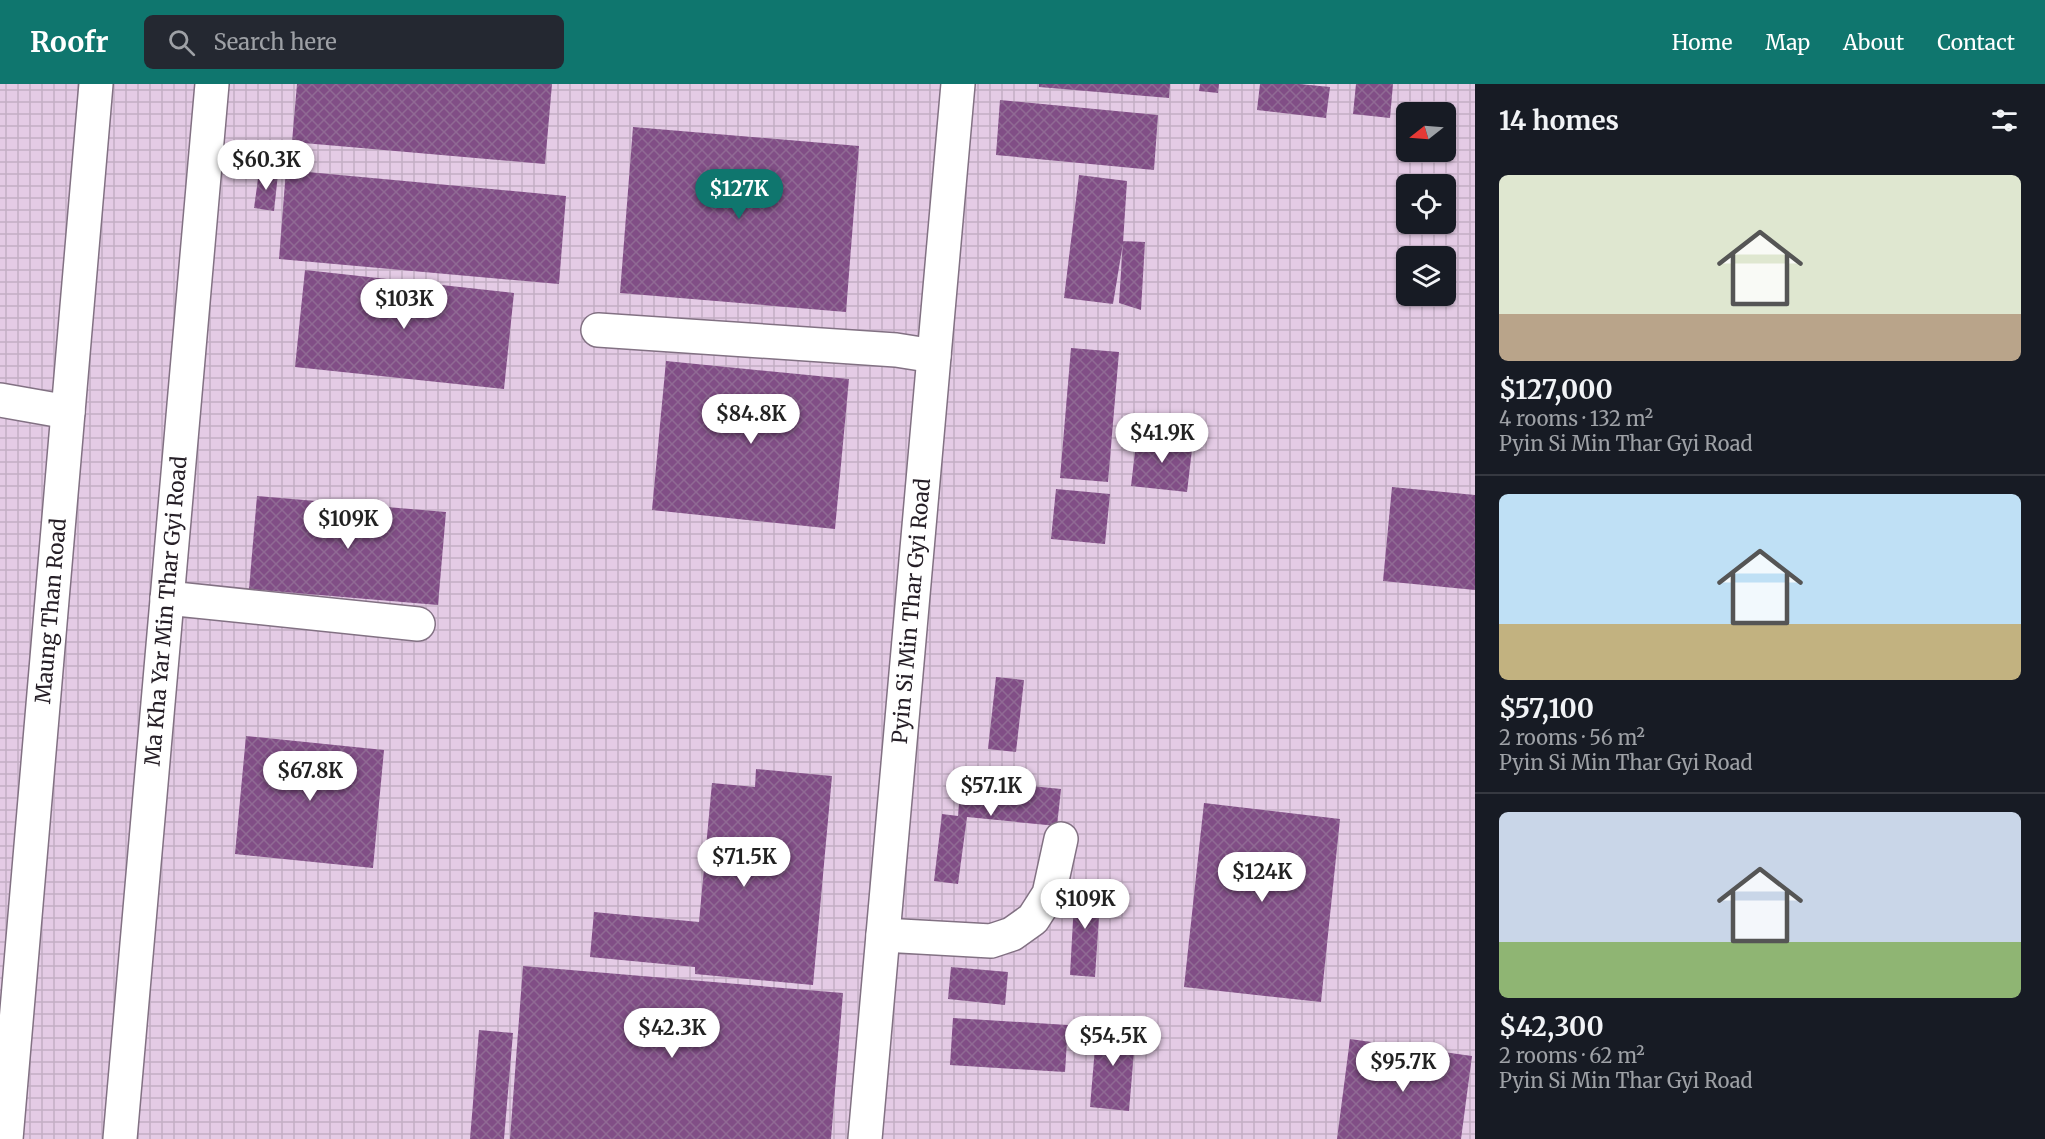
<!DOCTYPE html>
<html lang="en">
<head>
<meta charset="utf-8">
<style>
  :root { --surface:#171b24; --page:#242831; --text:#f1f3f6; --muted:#9ea1a6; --line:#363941; --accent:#0f766e }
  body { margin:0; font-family:Merriweather,serif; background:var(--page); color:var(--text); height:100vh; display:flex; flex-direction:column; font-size:22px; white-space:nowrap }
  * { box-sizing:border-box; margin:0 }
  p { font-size:20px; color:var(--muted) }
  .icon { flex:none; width:33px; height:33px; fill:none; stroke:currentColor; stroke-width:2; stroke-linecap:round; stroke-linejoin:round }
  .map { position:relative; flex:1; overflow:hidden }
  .panel { display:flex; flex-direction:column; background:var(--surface); width:570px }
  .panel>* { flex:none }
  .needle { width:39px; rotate:253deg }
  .buttons { position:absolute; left:1396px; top:18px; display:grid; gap:12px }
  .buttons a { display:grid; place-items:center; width:60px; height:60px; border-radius:9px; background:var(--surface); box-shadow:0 2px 4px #0004; font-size:30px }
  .price { position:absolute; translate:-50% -51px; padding:0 14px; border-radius:21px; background:#fff; color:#222; font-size:20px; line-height:39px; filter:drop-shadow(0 2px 3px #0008) }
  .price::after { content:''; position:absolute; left:50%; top:36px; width:18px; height:14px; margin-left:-9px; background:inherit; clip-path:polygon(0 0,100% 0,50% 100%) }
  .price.active { background:var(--accent); color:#fff }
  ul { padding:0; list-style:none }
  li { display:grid; align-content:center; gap:12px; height:318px; padding:0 24px }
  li+li { border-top:2px solid var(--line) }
  li span { display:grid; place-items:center; height:186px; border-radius:9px; color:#555 }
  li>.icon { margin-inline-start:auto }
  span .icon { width:108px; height:108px; fill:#fffc; stroke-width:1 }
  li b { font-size:26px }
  h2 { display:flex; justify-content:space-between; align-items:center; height:72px; padding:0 24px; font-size:26px }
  header { display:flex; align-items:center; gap:36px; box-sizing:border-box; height:84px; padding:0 30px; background:var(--accent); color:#fff }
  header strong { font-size:28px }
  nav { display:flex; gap:33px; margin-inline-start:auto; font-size:21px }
  .search { width:420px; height:54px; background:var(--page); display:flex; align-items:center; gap:15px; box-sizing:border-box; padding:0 21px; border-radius:9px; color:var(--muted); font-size:22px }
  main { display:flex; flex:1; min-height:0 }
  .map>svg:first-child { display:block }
  .industrial { fill:url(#industrial-grid); fill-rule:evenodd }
  .building { fill:url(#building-cross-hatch) }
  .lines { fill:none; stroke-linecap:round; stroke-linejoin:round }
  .minor-casing { stroke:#827183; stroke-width:36 }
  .minor { stroke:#fff; stroke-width:33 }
  .labels { text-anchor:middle; stroke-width:6; stroke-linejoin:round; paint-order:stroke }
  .street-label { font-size:21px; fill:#251e26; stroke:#fbe7fc }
</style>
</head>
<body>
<header>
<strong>Roofr</strong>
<div class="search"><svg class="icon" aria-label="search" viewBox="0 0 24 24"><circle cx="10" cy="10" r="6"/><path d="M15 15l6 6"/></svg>Search here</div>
<nav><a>Home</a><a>Map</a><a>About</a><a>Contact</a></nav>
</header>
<main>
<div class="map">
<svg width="1475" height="1055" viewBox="0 0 1475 1055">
  <defs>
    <pattern id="industrial-grid" width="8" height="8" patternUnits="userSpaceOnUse" patternTransform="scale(1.5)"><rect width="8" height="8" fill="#e4cbe5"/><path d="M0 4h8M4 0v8" fill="none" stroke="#c3aec4"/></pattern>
    <pattern id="building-cross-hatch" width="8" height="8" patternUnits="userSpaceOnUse" patternTransform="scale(1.5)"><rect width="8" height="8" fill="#814e86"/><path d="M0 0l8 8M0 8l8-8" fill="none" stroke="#906a94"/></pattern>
  </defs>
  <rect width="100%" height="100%" fill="#eddaef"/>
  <path class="industrial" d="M0 0H1475V1055H0ZM1407 28H1446V68H1407ZM1407 100H1446V140H1407ZM1407 172H1446V212H1407Z"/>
  <path class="building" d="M297 0H552L545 80 292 58Z
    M1039 0H1170L1169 14 1039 3Z
    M1200 0H1219L1218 9 1199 7Z
    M1260 0H1299L1330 3 1326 34 1257 26Z
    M1356 0H1393L1390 34 1353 30Z
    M1000 16 1158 31 1154 86 996 71Z
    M633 43 859 62 846 228 620 209Z
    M286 86 566 112 559 200 279 175Z
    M259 88 278 90 274 127 254 124Z
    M1079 91 1127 97 1123 159 1113 220 1064 214Z
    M1123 157 1145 158 1141 226 1119 219Z
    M305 186 514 209 504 305 295 283Z
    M1071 264 1119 268 1108 398 1060 394Z
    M666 277 849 295 835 445 652 426Z
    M1137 351 1193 357 1187 408 1131 402Z
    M1392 403 1475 411V506L1383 497Z
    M1056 405 1110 410 1105 460 1051 455Z
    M257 412 446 428 438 521 249 505Z
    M996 593 1024 596 1016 668 988 665Z
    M246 652 384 666 373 784 235 770Z
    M756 685 832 692 813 901 695 890V883L590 873 594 828 699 838 712 699 755 703Z
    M961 695 1061 705 1057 742 967 733 958 800 934 797 942 730 958 732Z
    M1204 719 1340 735 1321 918 1184 903Z
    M1075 800 1101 802 1095 893 1070 891Z
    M523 882 843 909 831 1055H510Z
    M951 883 1008 888 1005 921 948 915Z
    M953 934 1068 941 1065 988 950 981Z
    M1097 940 1136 943 1129 1027 1090 1023Z
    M479 946 513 949 504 1055H470Z
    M1350 955 1472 972 1461 1055H1337Z"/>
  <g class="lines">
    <g class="minor-casing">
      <g id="minor">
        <path d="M598 246 896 266 934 272"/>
        <path d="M0 316 68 328"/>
        <path d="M167 514 418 540"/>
        <path d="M883 851 991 857 1012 850 1033 835 1049 810 1061 755"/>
        <path id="s1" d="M6 1055 96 0"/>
        <path id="s2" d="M120 1055 212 0"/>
        <path id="s3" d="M865 1055 958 0"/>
      </g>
    </g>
    <use href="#minor" class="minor"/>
  </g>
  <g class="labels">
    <g class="street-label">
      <text dy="7" stroke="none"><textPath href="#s1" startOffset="530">Maung Than Road</textPath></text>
      <text dy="7" stroke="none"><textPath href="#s2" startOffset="530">Ma Kha Yar Min Thar Gyi Road</textPath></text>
      <text dy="7" stroke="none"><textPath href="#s3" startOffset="530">Pyin Si Min Thar Gyi Road</textPath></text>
    </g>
  </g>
</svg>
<div class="buttons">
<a><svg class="needle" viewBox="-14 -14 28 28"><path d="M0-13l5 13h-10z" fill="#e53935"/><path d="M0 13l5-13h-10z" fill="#9ea1a6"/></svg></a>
<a><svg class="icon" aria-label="locate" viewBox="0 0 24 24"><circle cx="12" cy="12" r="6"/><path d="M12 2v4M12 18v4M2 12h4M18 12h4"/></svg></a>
<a><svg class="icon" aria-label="layers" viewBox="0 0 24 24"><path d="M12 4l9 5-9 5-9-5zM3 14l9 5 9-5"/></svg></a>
</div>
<b class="price" style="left:266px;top:107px">$60.3K</b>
<b class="price active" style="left:739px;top:136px">$127K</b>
<b class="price" style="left:404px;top:246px">$103K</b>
<b class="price" style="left:751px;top:361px">$84.8K</b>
<b class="price" style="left:1162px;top:380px">$41.9K</b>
<b class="price" style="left:348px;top:466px">$109K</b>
<b class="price" style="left:310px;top:718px">$67.8K</b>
<b class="price" style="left:991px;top:733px">$57.1K</b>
<b class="price" style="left:744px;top:804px">$71.5K</b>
<b class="price" style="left:1262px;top:819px">$124K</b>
<b class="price" style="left:1085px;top:846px">$109K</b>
<b class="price" style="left:672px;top:975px">$42.3K</b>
<b class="price" style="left:1113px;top:983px">$54.5K</b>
<b class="price" style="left:1403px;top:1009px">$95.7K</b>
</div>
<section class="panel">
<h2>14 homes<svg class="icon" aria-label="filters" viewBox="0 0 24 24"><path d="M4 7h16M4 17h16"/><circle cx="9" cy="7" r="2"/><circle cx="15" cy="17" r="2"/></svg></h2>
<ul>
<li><span style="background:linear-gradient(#dfe7d0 75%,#b9a48a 0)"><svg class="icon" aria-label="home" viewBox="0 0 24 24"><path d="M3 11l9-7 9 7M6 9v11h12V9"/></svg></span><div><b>$127,000</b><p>4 rooms · 132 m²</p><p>Pyin Si Min Thar Gyi Road</p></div></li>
<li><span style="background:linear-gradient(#bfe0f5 70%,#c2b280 0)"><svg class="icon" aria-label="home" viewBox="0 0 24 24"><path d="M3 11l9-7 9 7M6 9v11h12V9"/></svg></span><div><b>$57,100</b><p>2 rooms · 56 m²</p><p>Pyin Si Min Thar Gyi Road</p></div></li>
<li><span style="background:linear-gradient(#c9d6e8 70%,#8fb573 0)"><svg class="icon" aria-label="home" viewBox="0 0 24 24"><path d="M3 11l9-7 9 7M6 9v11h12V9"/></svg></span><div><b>$42,300</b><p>2 rooms · 62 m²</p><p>Pyin Si Min Thar Gyi Road</p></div></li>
</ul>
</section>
</main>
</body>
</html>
